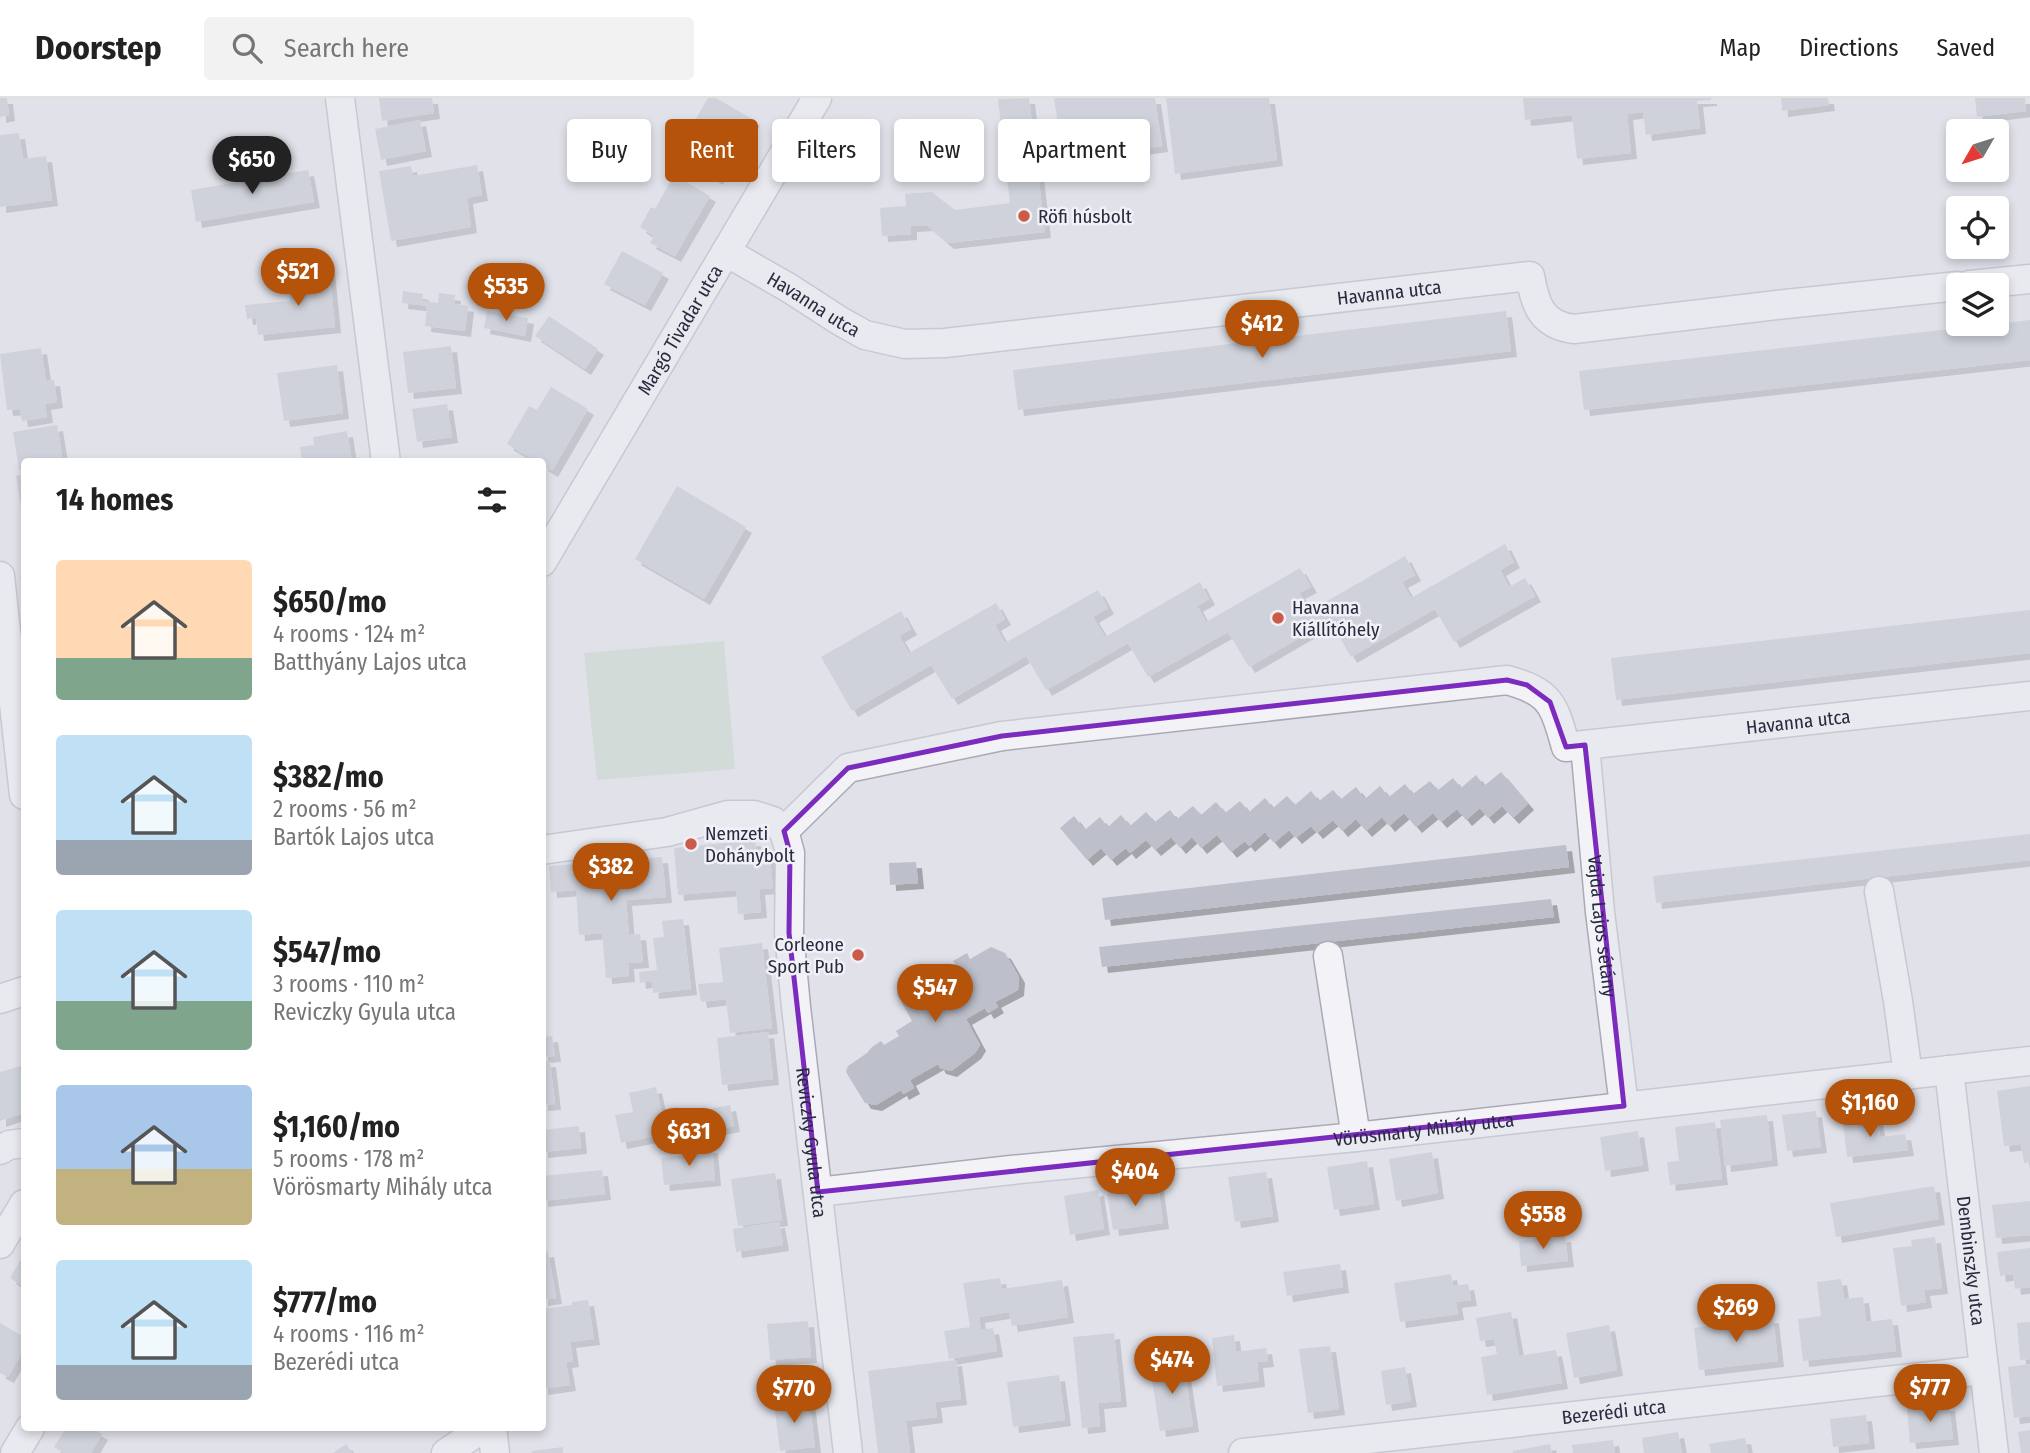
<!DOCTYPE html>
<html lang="en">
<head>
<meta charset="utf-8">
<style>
  :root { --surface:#fff; --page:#f2f2f2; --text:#222; --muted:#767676; --line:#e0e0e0; --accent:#b45309 }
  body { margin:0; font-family:"Fira Sans Condensed",sans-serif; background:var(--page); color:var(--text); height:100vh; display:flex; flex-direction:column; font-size:26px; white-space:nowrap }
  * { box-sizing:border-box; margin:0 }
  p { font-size:23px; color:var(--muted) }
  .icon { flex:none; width:38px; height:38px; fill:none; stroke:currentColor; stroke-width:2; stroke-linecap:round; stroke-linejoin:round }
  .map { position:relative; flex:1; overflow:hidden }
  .details { position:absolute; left:21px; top:360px; width:525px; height:973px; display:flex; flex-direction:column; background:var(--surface); border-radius:7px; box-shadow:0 4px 10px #0003 }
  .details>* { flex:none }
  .guide { position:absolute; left:567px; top:21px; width:665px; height:63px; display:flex; gap:14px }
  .needle { width:46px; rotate:231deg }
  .controls { position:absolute; left:1946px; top:21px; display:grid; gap:14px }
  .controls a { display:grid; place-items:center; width:63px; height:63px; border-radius:7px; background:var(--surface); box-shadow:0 4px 10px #0003; font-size:35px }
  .price { position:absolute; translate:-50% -60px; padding:0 16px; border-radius:24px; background:var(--accent); color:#fff; font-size:23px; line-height:46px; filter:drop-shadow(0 2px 4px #0008) }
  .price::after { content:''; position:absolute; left:50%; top:42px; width:21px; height:16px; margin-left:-10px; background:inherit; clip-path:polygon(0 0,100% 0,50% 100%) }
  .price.selected { background:#222; color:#fff }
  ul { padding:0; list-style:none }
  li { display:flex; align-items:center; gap:21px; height:175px; padding:0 35px }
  li span { display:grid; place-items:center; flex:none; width:196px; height:140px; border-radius:7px; color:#555 }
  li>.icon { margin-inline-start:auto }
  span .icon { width:84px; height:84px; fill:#fffc; stroke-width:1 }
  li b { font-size:30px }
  h2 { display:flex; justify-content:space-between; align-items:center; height:84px; padding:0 35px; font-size:30px }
  .tag { padding:0 24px; border-radius:7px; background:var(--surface); box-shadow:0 4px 10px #0003; font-size:24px; line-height:63px }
  .tag.selected { background:var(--accent); color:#fff }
  header { display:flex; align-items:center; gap:42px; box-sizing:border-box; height:98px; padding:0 35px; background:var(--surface); border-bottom:2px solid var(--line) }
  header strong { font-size:33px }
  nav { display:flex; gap:38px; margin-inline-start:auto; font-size:24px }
  .search { width:490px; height:63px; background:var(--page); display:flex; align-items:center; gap:18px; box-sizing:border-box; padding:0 24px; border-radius:7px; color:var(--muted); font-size:26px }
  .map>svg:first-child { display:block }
  .green { fill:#c1d3c2 }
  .building { fill:#bdbfcb; filter:url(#shadow) }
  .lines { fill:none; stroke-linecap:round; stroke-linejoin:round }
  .minor-casing { stroke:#a9aab6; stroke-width:31 }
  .minor { stroke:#f3f3f7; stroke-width:28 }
  .marked { fill:none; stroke:#7b2cbf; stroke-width:5; stroke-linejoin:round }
  .poi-dot { fill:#cb5b48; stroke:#f0f0f6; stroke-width:2.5 }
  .labels { text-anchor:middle; stroke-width:5; stroke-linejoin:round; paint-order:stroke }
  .poi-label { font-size:19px; fill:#292b40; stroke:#f0f0f6; text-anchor:start }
  .street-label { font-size:19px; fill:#292b40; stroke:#f0f0f6 }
</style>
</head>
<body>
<header>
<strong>Doorstep</strong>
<div class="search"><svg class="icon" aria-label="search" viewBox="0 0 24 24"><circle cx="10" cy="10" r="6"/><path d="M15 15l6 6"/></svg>Search here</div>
<nav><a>Map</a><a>Directions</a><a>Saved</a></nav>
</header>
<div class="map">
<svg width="2030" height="1355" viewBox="0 0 2030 1355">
  <defs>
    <filter id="shadow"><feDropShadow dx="6" dy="6" stdDeviation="0" flood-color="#0004"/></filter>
  </defs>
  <rect width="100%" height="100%" fill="#e0e1e9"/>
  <path class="green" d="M724 543 735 671 597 682 584 555Z"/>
  <path class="building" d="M0 0H7L9 17 0 19Z
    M379 0H432L434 15 382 23Z
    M708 0H716L754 22 738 50 694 24Z
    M1029 0 1045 134 948 145 927 127 911 128V136L882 138 880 110 906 108 905 96 932 94 955 112 1010 105 998 1Z
    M1054 0H1155L1162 48 1063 62Z
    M1166 0H1269L1277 62 1175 76Z
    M1523 0H1711V2L1697 3 1700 30 1646 37 1643 14 1627 16 1631 55 1577 61 1572 17 1525 22Z
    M1781 0H1828L1829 7 1782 13Z
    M1975 0H2025L2026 13 1977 19Z
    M420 22 426 53 381 62 375 31Z
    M688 34 729 59 717 81 675 56Z
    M19 35 23 61 46 58 52 102 0 109V37Z
    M477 67 482 97 467 100 471 129 391 143 379 73 411 68 413 78Z
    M308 72 314 104 196 124 191 92Z
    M674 77 710 98 675 158 650 145 654 138 640 129 651 109 655 111Z
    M622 153 663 175 645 207 604 186Z
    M329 169 335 229 258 237 256 220 247 221 245 207 290 203 289 187 314 184 313 171Z
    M403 193 423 196 422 203 438 205 439 195 455 197 454 206 468 208 465 233 425 228 427 208 402 205Z
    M487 213 528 220 525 238 484 230Z
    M1506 213 1511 253 1018 312 1013 272Z
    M549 218 598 251 585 271 535 238Z
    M2030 222V262L1584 312 1579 273Z
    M451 248 456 290 408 295 403 254Z
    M41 250 46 283 54 282 57 304 45 306 47 319 22 323 20 311 7 312 0 256Z
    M337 267 343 315 284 323 277 275Z
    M551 289 588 311 552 373 542 367V364H537L507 346 529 308 537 312Z
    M447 306 452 339 417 344 412 311Z
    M57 327 63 364H24V372H19L13 334Z
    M347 333 352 364H302L300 349 314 347 313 339Z
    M24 376V421H23L16 378Z
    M677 388 746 429 704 501 635 461Z
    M1505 446 1514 464 1500 472 1509 489 1525 480 1535 498 1454 544 1435 511 1351 559 1330 522 1249 569 1228 534 1148 579 1128 545 1046 592 1026 558 952 601 931 567 852 613 821 559 901 513 911 531 899 538 909 555 996 505 1005 521 995 527 1005 545 1098 492 1108 510 1093 519 1105 539 1200 484 1209 501 1197 508 1206 524 1300 470 1311 489 1299 495 1310 513 1405 458 1415 477 1402 484 1411 500Z
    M2030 512V555L1616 602 1611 560Z
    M1501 674 1528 706 1513 720 1502 708 1488 720 1480 710 1466 722 1457 711 1441 724 1433 715 1416 729 1404 715 1389 728 1382 719 1366 733 1356 721 1342 733 1333 722 1317 735 1311 728 1296 740 1289 732 1274 745 1265 734 1249 748 1245 743 1231 754 1217 737 1201 750 1192 739 1180 750 1171 739 1155 752 1146 742 1130 755 1126 750 1111 762 1101 750 1087 762 1060 730 1074 718 1085 732 1100 719 1108 729 1121 717 1130 728 1146 714 1155 724 1170 712 1177 721 1193 708 1201 717 1216 704 1225 715 1240 703 1249 714 1265 700 1273 710 1287 698 1295 707 1311 693 1319 703 1333 692 1341 701 1356 689 1365 701 1380 688 1389 699 1405 686 1413 696 1430 683 1438 692 1453 680 1461 690 1476 677 1484 688Z
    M2030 736V762L1656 805 1653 778Z
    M755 742 756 752 769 751 773 790 759 791 761 814 738 816 736 792 678 797 674 750Z
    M1566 747 1569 769 1105 822 1102 800Z
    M662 759 666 799 626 802 629 837 640 836 643 864 628 865 629 878 606 880 602 835 579 837 576 792 551 794 549 768Z
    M916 764 918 785 890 787 889 765Z
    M1551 801 1554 819 1102 869 1099 849Z
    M683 821 691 891 653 895 652 883 640 885 639 874 657 872 653 840 664 839 662 823Z
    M762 845 772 930 730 935 726 901 701 904 698 886 723 884 719 850Z
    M991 849 1005 855 1019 879 1018 892 995 904 998 909 988 915 985 910 966 921 980 947 975 955 951 973 940 970 938 966 910 982 914 990 903 996 901 992 876 1007 865 1005 846 974 848 968 867 955 872 949 881 943 884 947 899 938 896 933 912 923 897 896 900 889 931 870 940 881 950 875 946 872 956 867 953 863 967 855 970 861Z
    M768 934 773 981 722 987 717 940Z
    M552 938 555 958 542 959V939Z
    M550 963 555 1006 542 1007V964Z
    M24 967V1015L0 1023V974Z
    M2030 988V1064L2024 1065 2021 1046 2004 1048 1997 993Z
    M656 989 666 1036 621 1045 615 1017 633 1014 629 995Z
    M730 1007 734 1028 670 1041 666 1019Z
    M1816 1013 1821 1049 1787 1053 1782 1017Z
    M1767 1017 1772 1062 1725 1068 1720 1022Z
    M1877 1019 1880 1039 1905 1036 1908 1052 1847 1059 1843 1023Z
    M1715 1024 1722 1081 1670 1087 1667 1064 1679 1063 1675 1029Z
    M579 1028 581 1050 542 1054V1032Z
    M1638 1033 1643 1067 1605 1073 1600 1039Z
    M712 1049 715 1082 664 1087 661 1060 702 1056 701 1050Z
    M1432 1054 1438 1095 1396 1103 1389 1061Z
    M1367 1063 1374 1106 1334 1112 1327 1069Z
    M602 1072 605 1096 542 1103V1078Z
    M1266 1074 1273 1118 1235 1124 1228 1079Z
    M775 1075 782 1122 738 1128 731 1081Z
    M1158 1087 1163 1125 1113 1132 1107 1095Z
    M1934 1088 1939 1121 1836 1139 1830 1105Z
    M1098 1092 1104 1131 1070 1137 1064 1098Z
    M2030 1103V1137L1996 1140 1992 1107Z
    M779 1124 783 1147 736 1154 733 1131Z
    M1565 1138 1568 1163 1521 1168 1519 1143Z
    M1935 1139 1942 1190 1924 1192 1926 1204 1901 1208 1893 1150 1912 1148 1911 1142Z
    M2030 1150V1189L2015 1191 2013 1176 2000 1178 1997 1154Z
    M548 1153 556 1200 542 1202V1154Z
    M24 1156V1189L10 1180Z
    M1340 1166 1343 1189 1287 1198 1283 1174Z
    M1451 1176 1453 1188 1468 1186 1471 1202 1456 1204 1458 1216 1400 1224 1394 1185Z
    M1000 1180 1002 1191 1062 1182 1068 1219 1012 1228 1009 1214 979 1219 981 1232 993 1230 997 1253 949 1261 944 1233 970 1229 963 1185Z
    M1841 1181 1844 1201 1863 1199 1866 1224 1892 1221 1896 1253 1803 1263 1798 1221 1821 1218 1817 1184Z
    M588 1202 594 1241 570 1244 573 1263 566 1264 570 1287 542 1291V1211L572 1207V1204Z
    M1511 1214 1519 1258 1556 1252 1562 1285 1487 1297 1481 1259 1497 1256 1494 1241 1480 1243 1476 1220Z
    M1773 1219 1778 1263 1699 1272 1694 1230Z
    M808 1223 811 1259 770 1262 767 1226Z
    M2030 1224V1261L2020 1262 2017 1225Z
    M0 1225 24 1239V1251L8 1279 0 1275Z
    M1609 1227 1617 1272 1574 1280 1566 1235Z
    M1114 1235 1121 1303 1098 1305 1100 1328 1082 1330 1073 1239Z
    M1234 1237 1236 1254 1266 1250 1268 1263 1257 1264 1259 1283 1217 1288 1212 1240Z
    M1330 1248 1339 1311 1308 1315 1299 1251Z
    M956 1262 961 1301 935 1304 937 1319 906 1323 910 1355H878L868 1273Z
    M1183 1262 1193 1328 1160 1333 1150 1268Z
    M2030 1266V1318L2014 1320 2008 1269Z
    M1405 1269 1411 1303 1386 1307 1381 1273Z
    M1059 1277 1065 1322 1013 1329 1007 1284Z
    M809 1301 815 1349 780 1353 774 1305Z
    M1949 1307 1953 1341 1910 1345 1907 1311Z
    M1866 1317 1869 1345 1833 1349 1830 1321Z
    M66 1330H96L95 1332 102 1336 91 1355H64L54 1349Z
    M2030 1332V1355H2021L2018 1334Z
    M1678 1334 1682 1355H1644L1642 1340Z
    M1745 1340 1748 1355H1711L1709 1346Z
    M1613 1342 1615 1355H1573L1572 1347Z
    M346 1346 352 1355H333Z
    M1550 1346 1552 1355H1513V1353Z
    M563 1349V1355H532V1353Z"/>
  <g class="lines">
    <g class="minor-casing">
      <g id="minor">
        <path d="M340 0 386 364"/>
        <path id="s1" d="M726 154 789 190 840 223 865 237 905 246 945 245 1530 178C1535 206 1541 227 1574 231L1786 206 1958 188"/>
        <path d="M1970 187 2030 181"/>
        <path id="s2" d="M542 464 817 0"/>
        <path d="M0 478 24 697"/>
        <path id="s3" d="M1585 647 1600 814 1624 1008"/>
        <path id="s4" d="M784 733 848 670 1002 638 1507 582C1552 594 1554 608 1566 649L2030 598"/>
        <path id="s5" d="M542 752 667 734 728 717H754L773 723 784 733 790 755 789 835 796 909 848 1355"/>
        <path d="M1879 793 1898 903 1908 977"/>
        <path d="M1328 858 1356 1039"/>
        <path d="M0 901 24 893"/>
        <path id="s6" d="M1949 972 1994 1355"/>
        <path d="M0 1052 9 1047 24 1045"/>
        <path id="s7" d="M818 1094 1011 1072 1356 1039 2030 963"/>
        <path d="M0 1146 24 1106"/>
        <path d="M492 1330 495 1355"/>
        <path d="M15 1355 30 1330"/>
        <path d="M446 1355 483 1330"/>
        <path id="s8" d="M1243 1355 1984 1272"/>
      </g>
    </g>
    <use href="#minor" class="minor"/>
  </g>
  <path d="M0 0H2030V1355H0ZM1507 582 1527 587 1550 604 1566 649 1585 647 1624 1008 818 1094 789 835 790 755 784 733 848 670 1002 638Z" fill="#e0e1e9" fill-opacity=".55" fill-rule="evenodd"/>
  <path class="marked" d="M1507 582 1527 587 1550 604 1566 649 1585 647 1624 1008 818 1094 789 835 790 755 784 733 848 670 1002 638Z"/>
  <g class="poi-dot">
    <circle cx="1024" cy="118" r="7"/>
    <circle cx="1278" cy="520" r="7"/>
    <circle cx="691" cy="746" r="7"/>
    <circle cx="858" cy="857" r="7"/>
  </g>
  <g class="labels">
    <g class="poi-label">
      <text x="1038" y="125">Röfi húsbolt</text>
      <text x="1292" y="516">Havanna<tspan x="1292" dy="22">Kiállítóhely</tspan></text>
      <text x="705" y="742">Nemzeti<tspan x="705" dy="22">Dohánybolt</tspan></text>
      <text x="844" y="853" text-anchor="end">Corleone<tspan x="844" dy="22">Sport Pub</tspan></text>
    </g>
    <g class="street-label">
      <text dy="7" stroke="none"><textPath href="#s1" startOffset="690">Havanna utca</textPath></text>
      <text dy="7" stroke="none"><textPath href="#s1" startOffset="102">Havanna utca</textPath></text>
      <text dy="7" stroke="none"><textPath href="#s2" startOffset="270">Margó Tivadar utca</textPath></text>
      <text dy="7" stroke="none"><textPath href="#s4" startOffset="1085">Havanna utca</textPath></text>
      <text dy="7" stroke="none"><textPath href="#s3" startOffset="182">Vajda Lajos sétány</textPath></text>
      <text dy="7" stroke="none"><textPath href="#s7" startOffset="609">Vörösmarty Mihály utca</textPath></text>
      <text dy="7" stroke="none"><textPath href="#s5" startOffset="564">Reviczky Gyula utca</textPath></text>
      <text dy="7" stroke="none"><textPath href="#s6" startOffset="192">Dembinszky utca</textPath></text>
      <text dy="7" stroke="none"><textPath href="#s8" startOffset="373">Bezerédi utca</textPath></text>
    </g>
  </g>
</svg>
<div class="controls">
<a><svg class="needle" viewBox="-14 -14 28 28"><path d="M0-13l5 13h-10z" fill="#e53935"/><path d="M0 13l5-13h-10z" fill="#767676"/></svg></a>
<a><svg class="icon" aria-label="locate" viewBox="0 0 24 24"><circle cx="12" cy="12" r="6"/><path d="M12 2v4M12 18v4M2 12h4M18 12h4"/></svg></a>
<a><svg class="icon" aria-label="layers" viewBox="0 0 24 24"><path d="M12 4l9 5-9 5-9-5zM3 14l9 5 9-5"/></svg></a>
</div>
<b class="price selected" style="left:252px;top:98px">$650</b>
<b class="price" style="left:298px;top:210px">$521</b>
<b class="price" style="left:506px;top:225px">$535</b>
<b class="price" style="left:1262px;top:262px">$412</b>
<b class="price" style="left:611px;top:805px">$382</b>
<b class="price" style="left:935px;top:926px">$547</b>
<b class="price" style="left:1870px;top:1041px">$1,160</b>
<b class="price" style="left:689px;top:1070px">$631</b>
<b class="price" style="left:1135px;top:1110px">$404</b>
<b class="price" style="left:1543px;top:1153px">$558</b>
<b class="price" style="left:1736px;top:1246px">$269</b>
<b class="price" style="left:1172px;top:1298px">$474</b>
<b class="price" style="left:1930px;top:1326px">$777</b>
<b class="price" style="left:794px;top:1327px">$770</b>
<div class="guide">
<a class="tag">Buy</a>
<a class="tag selected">Rent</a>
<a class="tag">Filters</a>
<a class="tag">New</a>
<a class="tag">Apartment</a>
</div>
<section class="details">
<h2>14 homes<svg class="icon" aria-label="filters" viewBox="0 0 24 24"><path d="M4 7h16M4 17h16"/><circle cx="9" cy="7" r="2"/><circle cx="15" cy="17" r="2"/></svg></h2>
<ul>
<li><span style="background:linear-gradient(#ffd9b3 70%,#7fa58c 0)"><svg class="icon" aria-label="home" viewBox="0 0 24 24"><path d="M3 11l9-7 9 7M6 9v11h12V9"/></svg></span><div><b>$650/mo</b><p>4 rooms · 124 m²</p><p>Batthyány Lajos utca</p></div></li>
<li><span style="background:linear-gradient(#bfe0f5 75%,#9aa5b1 0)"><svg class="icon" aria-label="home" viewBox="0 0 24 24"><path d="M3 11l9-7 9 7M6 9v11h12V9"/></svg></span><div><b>$382/mo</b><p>2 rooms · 56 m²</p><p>Bartók Lajos utca</p></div></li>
<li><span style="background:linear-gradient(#bfe0f5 65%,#7fa58c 0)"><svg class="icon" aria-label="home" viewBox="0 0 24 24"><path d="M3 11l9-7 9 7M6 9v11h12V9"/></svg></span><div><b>$547/mo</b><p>3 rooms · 110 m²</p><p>Reviczky Gyula utca</p></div></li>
<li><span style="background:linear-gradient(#a9c7e8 60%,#c2b280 0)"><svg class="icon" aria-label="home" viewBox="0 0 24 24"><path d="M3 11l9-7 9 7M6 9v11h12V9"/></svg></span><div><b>$1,160/mo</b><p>5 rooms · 178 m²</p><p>Vörösmarty Mihály utca</p></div></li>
<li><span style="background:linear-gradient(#bfe0f5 75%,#9aa5b1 0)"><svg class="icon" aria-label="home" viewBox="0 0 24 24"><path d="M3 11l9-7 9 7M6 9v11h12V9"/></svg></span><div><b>$777/mo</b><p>4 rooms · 116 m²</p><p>Bezerédi utca</p></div></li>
</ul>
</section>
</div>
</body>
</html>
